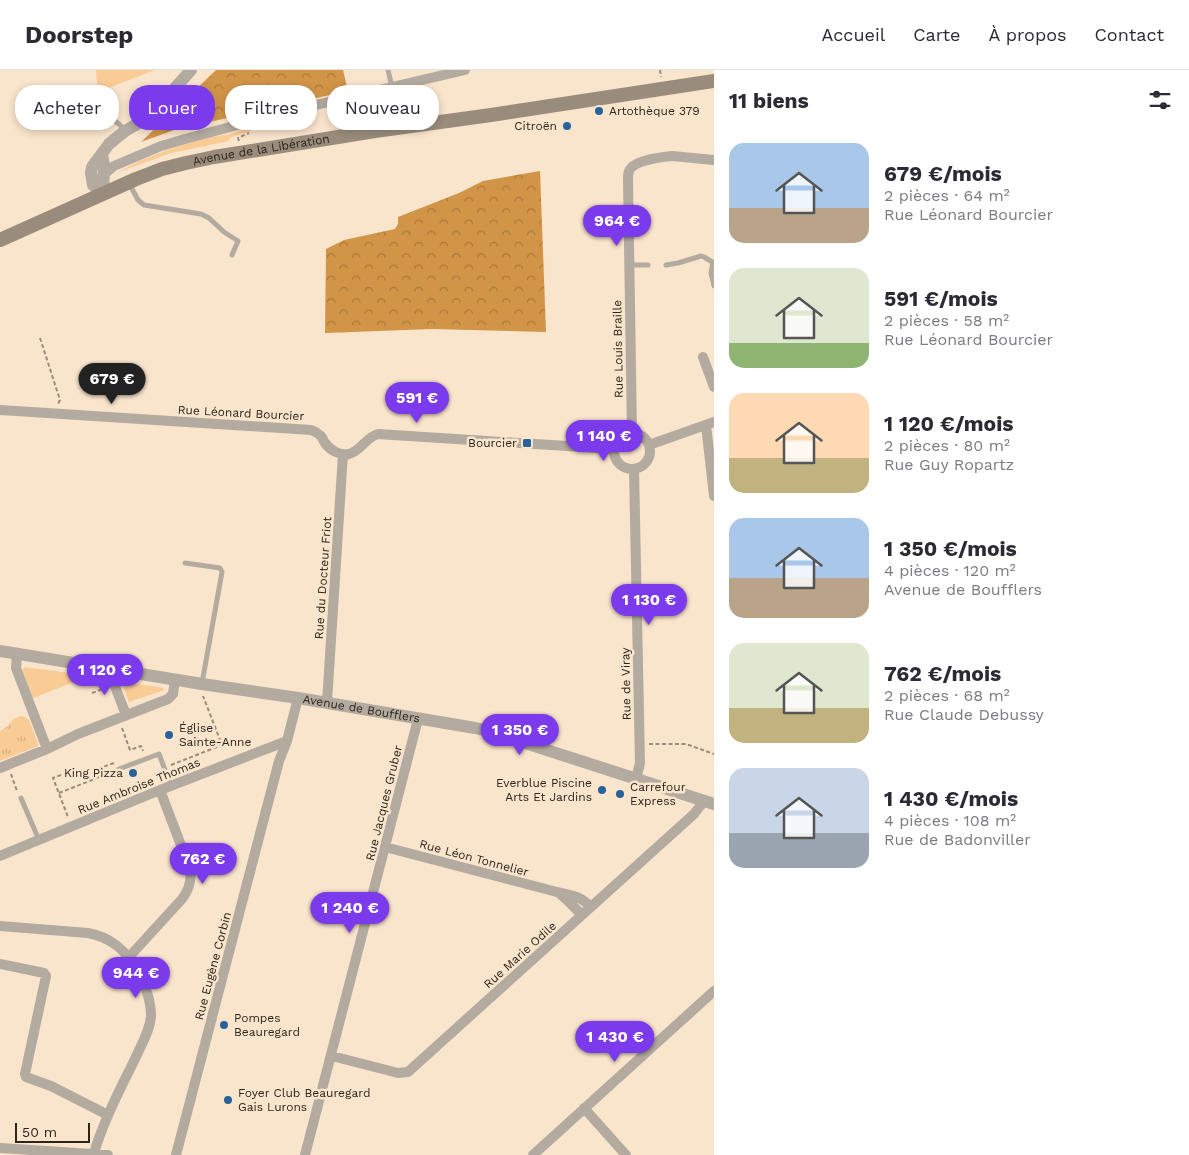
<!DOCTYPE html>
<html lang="fr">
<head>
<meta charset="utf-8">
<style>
  :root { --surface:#fff; --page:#f7f7f7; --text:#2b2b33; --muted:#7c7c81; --line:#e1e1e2; --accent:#7c3aed }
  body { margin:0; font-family:"Work Sans",sans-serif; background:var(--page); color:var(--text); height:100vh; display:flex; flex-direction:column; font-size:19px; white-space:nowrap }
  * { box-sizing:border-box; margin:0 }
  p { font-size:16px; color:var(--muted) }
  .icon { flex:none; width:28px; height:28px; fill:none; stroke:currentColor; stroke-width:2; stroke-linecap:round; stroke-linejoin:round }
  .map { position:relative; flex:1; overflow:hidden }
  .sheet { display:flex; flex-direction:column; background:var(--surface); width:475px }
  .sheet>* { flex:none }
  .guide { position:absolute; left:15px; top:15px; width:475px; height:45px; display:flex; gap:10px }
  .scale { position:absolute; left:15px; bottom:12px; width:75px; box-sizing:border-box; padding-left:5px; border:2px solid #2c251c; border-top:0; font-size:14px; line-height:18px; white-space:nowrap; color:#2c251c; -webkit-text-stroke:4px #f9e4cc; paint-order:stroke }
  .price { position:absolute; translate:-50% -42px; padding:0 11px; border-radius:18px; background:var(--accent); color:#fff; font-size:16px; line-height:32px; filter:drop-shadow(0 1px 2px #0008) }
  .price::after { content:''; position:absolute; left:50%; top:30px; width:15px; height:11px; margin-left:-8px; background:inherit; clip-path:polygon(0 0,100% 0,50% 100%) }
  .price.selected { background:#222; color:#fff }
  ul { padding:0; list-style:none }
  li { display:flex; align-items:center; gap:15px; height:125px; padding:0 15px }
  li span { display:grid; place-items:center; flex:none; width:140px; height:100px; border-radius:15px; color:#555 }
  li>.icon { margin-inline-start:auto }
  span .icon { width:60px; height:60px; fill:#fffc; stroke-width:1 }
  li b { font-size:21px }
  h2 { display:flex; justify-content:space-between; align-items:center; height:60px; padding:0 15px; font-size:21px }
  .chip { padding:0 18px; border-radius:20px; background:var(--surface); box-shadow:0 2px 8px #0003; font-size:18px; line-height:45px }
  .chip.selected { background:var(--accent); color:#fff }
  header { display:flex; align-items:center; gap:30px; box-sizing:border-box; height:70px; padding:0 25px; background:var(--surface); border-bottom:1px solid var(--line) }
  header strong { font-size:24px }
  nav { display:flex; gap:28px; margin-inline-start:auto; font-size:18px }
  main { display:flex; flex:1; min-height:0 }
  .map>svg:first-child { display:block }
  .grass { fill:#f9cb95 }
  .forest { fill:url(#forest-crowns) }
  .park { fill:url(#park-tufts) }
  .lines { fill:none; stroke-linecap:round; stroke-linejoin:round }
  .path { stroke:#9a8c7a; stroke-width:2; stroke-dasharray:4 2.5; stroke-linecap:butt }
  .service { stroke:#b3aaa0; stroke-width:5 }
  .minor { stroke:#b3aaa0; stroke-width:10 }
  .tertiary { stroke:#b3aaa0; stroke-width:12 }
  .secondary { stroke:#998c7d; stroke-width:14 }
  .poi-dot { fill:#29629a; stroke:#f9e4cc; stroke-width:2 }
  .labels { text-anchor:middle; stroke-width:5; stroke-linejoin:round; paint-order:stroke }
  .poi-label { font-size:12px; fill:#2c251c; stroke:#f9e4cc; text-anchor:start }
  .street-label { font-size:12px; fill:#2c251c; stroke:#f9e4cc }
</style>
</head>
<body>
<header>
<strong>Doorstep</strong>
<nav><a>Accueil</a><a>Carte</a><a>À propos</a><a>Contact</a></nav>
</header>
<main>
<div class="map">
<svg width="714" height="1085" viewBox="0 0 714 1085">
  <defs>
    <pattern id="forest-crowns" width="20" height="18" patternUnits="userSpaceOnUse" patternTransform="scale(1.25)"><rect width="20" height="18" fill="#d29547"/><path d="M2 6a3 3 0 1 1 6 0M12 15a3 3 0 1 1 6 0" fill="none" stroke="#ab793a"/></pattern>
    <pattern id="park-tufts" width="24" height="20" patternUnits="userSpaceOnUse" patternTransform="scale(1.25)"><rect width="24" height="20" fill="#f9cb95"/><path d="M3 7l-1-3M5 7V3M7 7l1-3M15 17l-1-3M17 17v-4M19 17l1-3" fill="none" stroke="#d6ae80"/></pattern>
  </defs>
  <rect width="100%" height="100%" fill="#f9e4cc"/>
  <path class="grass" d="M96 0H155L98 22Z
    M286 46 282 49 265 54V56L229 68V71L171 83 116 103 142 90 170 79 202 69 229 64Z
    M25 597 83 605 84 608 33 628 22 600Z
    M124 612 163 618 164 620 129 632 122 614Z"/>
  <path class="forest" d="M216 0H343L348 21 174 60 141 72Z
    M540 101 546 262 433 259 325 263 326 179 344 170 395 159 398 154V147L459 123 483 111Z"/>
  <path class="park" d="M21 646 25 647 29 650 38 674V676L0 691V661L8 656 13 649Z"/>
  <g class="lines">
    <path class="path" d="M660 0 661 7
      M279 55 288 54 299 55 300 60
      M239 71 238 68 249 63
      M40 268 60 330 58 334
      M92 623 105 618
      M122 658 130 680 141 676 143 681
      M649 674H686L714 684
      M171 695 222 675 203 626
      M74 699 84 704 114 693
      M11 704 17 721
      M61 705 53 708 68 747
      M59 723 112 702"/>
    <path class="service" d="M388 0 392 17
      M114 50 120 55 125 61
      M129 113 138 130 144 135 201 144 209 148 224 162 238 171 232 185
      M713 192 711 203 714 216
      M630 195H648
      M666 195 678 193 701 186 704 187 714 193
      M185 493 220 498 222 502 202 613
      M119 699 159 684 171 716
      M21 728 39 770"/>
    <path class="minor" d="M101 107 114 96 161 76 185 69 290 41 465 0
      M703 287 714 317
      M0 340 311 360C314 361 318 363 321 366 324 370 322 369 325 373 330 380 340 386 349 384 361 381 366 367 378 364L614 379
      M706 355 714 426
      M632 363 628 110C628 105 628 101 631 98 638 90 662 87 672 86L714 90
      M614 381a18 18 0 1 1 36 0a18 18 0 1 1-36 0Z
      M649 375 714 352
      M634 399 640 693 636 709
      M17 584 16 598 47 679
      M108 598 126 645
      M327 632 343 384
      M0 698 47 679 78 664 168 629 173 624 175 609
      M385 777 557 822C572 825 580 826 591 837
      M0 786 160 720 287 671
      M560 824 567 830 582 845
      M0 856 88 863C110 867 124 879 136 898 144 912 151 929 151 946 150 961 141 975 135 989 124 1011 113 1032 104 1055 100 1065 96 1074 94 1084
      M129 887 182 829C189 820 192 811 190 799L160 720
      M0 894 44 903 46 906 25 1004 26 1007 51 1016 108 1045
      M332 986 398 1003 408 1002 694 744 701 735 703 730
      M584 1038 626 1085
      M0 1078 108 1085
      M176 1085 279 691 287 671 298 628
      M305 1085 418 649
      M533 1085 714 921"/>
    <g class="tertiary">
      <path d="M102 84 104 95 103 124"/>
      <path d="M103 124 93 115 91 103 92 97 109 74 125 61 146 49 152 44 191 0"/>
      <path id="s1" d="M0 581 202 614 298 628 475 658 488 661 714 734"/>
    </g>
    <path class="secondary" id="s2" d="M0 170 136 109 162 99 186 93 214 87 375 61 491 45 714 11"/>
  </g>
  <g class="poi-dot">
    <circle cx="599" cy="41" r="5"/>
    <circle cx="567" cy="56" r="5"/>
    <rect x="522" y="368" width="10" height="10" rx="2.5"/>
    <circle cx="169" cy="665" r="5"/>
    <circle cx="133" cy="703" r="5"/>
    <circle cx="602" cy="720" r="5"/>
    <circle cx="620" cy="724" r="5"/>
    <circle cx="224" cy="955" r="5"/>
    <circle cx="228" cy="1030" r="5"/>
  </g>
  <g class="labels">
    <g class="poi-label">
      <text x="609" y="45">Artothèque 379</text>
      <text x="557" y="60" text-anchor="end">Citroën</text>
      <text x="517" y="377" text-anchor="end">Bourcier</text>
      <text x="179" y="662">Église<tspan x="179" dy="14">Sainte-Anne</tspan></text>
      <text x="123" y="707" text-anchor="end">King Pizza</text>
      <text x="592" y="717" text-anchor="end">Everblue Piscine<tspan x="592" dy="14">Arts Et Jardins</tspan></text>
      <text x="630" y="721">Carrefour<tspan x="630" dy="14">Express</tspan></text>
      <text x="234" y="952">Pompes<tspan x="234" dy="14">Beauregard</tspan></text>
      <text x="238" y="1027">Foyer Club Beauregard<tspan x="238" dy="14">Gais Lurons</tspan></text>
    </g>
    <g class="street-label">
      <text dy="4" stroke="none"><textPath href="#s2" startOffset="278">Avenue de la Libération</textPath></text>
      <text transform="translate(618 279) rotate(-91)" y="4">Rue Louis Braille</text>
      <text transform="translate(241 343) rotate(3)" y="4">Rue Léonard Bourcier</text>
      <text transform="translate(323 508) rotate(-86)" y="4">Rue du Docteur Friot</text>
      <text transform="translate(626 614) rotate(-91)" y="4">Rue de Viray</text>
      <text dy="4" stroke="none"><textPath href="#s1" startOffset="366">Avenue de Boufflers</textPath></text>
      <text transform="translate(139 716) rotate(-22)" y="4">Rue Ambroise Thomas</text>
      <text transform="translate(384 733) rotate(-76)" y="4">Rue Jacques Gruber</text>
      <text transform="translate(474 788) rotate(15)" y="4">Rue Léon Tonnelier</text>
      <text transform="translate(520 885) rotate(-42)" y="4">Rue Marie Odile</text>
      <text transform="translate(213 896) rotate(-75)" y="4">Rue Eugène Corbin</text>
    </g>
  </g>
</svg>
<div class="scale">50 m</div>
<b class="price" style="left:617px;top:177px">964 €</b>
<b class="price selected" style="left:112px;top:335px">679 €</b>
<b class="price" style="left:417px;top:354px">591 €</b>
<b class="price" style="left:604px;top:392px">1 140 €</b>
<b class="price" style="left:649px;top:556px">1 130 €</b>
<b class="price" style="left:105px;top:626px">1 120 €</b>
<b class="price" style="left:520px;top:686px">1 350 €</b>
<b class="price" style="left:203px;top:815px">762 €</b>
<b class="price" style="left:350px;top:864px">1 240 €</b>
<b class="price" style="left:136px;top:929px">944 €</b>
<b class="price" style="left:615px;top:993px">1 430 €</b>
<div class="guide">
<a class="chip">Acheter</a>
<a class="chip selected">Louer</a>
<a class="chip">Filtres</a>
<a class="chip">Nouveau</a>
</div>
</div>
<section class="sheet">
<h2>11 biens<svg class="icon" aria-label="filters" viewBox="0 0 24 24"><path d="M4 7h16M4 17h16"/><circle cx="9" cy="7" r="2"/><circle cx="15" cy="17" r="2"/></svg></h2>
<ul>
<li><span style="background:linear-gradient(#a9c7e8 65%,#b9a48a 0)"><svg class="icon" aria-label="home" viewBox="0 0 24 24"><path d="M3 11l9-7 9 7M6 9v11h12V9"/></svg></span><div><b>679 €/mois</b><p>2 pièces · 64 m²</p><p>Rue Léonard Bourcier</p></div></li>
<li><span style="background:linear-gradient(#dfe7d0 75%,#8fb573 0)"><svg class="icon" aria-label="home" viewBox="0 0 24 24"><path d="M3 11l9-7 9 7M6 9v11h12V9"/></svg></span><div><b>591 €/mois</b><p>2 pièces · 58 m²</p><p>Rue Léonard Bourcier</p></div></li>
<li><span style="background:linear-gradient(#ffd9b3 65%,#c2b280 0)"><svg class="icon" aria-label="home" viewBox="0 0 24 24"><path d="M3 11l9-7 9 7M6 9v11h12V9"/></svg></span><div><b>1 120 €/mois</b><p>2 pièces · 80 m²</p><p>Rue Guy Ropartz</p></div></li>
<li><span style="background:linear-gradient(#a9c7e8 60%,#b9a48a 0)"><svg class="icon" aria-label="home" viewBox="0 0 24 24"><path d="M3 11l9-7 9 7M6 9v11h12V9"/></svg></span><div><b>1 350 €/mois</b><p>4 pièces · 120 m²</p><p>Avenue de Boufflers</p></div></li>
<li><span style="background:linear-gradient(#dfe7d0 65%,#c2b280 0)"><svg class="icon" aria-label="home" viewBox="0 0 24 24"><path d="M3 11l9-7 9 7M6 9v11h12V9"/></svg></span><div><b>762 €/mois</b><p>2 pièces · 68 m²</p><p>Rue Claude Debussy</p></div></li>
<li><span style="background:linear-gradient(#c9d6e8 65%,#9aa5b1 0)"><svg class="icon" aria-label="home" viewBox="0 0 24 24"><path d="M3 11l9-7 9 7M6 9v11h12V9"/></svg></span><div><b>1 430 €/mois</b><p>4 pièces · 108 m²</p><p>Rue de Badonviller</p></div></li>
</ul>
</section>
</main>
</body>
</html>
